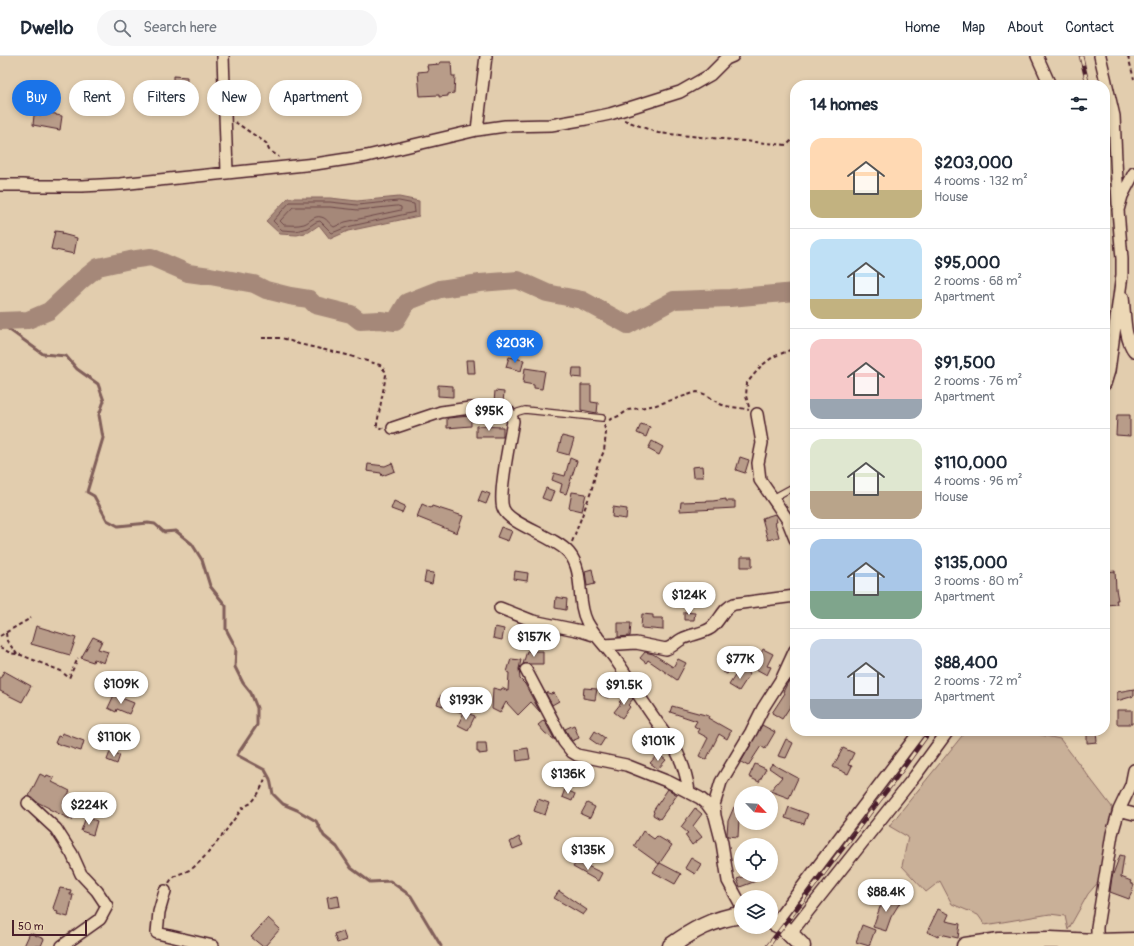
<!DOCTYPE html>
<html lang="en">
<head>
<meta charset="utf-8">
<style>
  :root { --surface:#fff; --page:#f6f6f7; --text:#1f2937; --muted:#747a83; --line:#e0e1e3; --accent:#1a73e8 }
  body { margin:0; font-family:Pangolin,sans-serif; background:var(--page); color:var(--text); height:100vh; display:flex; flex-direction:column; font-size:15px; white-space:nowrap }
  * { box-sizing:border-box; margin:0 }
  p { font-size:13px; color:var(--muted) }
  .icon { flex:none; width:22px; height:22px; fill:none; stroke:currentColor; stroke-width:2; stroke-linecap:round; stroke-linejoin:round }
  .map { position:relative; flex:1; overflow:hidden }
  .sheet { position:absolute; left:790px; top:24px; width:320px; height:656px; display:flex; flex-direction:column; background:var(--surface); border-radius:16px; box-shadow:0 2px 6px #0003 }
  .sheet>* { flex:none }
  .top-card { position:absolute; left:12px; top:24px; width:380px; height:36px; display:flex; gap:8px }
  .needle { width:26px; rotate:115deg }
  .buttons { position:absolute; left:734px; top:730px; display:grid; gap:8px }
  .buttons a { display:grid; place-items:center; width:44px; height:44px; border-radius:50%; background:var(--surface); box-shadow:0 2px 6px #0003; font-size:20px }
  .scale { position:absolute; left:12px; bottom:10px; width:75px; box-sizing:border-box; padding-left:4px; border:2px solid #4a1f2b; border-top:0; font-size:11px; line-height:14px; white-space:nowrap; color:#4a1f2b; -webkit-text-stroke:3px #ecd8b6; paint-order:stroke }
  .price { position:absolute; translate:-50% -34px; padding:0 9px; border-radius:14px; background:#fff; color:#222; font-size:13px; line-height:26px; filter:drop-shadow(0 1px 2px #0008) }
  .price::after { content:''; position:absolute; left:50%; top:24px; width:12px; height:9px; margin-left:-6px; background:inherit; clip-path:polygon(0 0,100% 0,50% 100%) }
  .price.active { background:var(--accent); color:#fff }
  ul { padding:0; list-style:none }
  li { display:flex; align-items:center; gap:12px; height:100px; padding:0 20px }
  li+li { border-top:1px solid var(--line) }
  li span { display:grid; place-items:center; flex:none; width:112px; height:80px; border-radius:12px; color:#555 }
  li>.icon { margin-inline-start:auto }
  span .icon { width:48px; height:48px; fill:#fffc; stroke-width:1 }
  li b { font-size:17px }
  h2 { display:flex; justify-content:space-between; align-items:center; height:48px; padding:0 20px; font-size:17px }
  .pill { padding:0 14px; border-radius:18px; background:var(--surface); box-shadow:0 2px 6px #0003; font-size:14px; line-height:36px }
  .pill.active { background:var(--accent); color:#fff }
  header { display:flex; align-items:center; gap:24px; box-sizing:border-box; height:56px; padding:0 20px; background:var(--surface); border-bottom:1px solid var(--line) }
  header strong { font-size:19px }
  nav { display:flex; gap:22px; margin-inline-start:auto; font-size:14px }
  .search { width:280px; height:36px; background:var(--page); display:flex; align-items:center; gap:10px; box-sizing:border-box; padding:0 14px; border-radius:22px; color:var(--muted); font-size:15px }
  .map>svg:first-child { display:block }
  .green { fill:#c9b098; stroke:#8a6862 }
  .water { fill:#a58879; stroke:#815e5a }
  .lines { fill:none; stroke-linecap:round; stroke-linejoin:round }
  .shore { stroke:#6e494a; stroke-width:1 }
  .stream { stroke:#815e5a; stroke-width:3 }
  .river { stroke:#a58879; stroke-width:18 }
  .building { fill:#b89c89; stroke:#4a1f2b }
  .lane-casing { stroke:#4a1f2b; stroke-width:8 }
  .street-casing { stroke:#4a1f2b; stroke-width:14 }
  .secondary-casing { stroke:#4a1f2b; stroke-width:19 }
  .path { stroke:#4a1f2b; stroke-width:2; stroke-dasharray:4 3; stroke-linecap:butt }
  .lane { stroke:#ecd8b6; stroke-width:5.5 }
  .street { stroke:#ecd8b6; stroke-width:11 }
  .secondary { stroke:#ecd8b6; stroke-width:16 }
  .rail-casing { stroke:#4a1f2b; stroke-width:4.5 }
  .rail { stroke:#ecd8b6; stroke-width:3; stroke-dasharray:9; stroke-linecap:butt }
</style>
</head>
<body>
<header>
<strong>Dwello</strong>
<div class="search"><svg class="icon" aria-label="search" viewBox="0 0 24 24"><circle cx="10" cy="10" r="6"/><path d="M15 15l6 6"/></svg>Search here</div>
<nav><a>Home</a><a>Map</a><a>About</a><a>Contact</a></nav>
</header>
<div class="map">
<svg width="1134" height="890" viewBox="0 0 1134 890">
  <rect width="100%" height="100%" fill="#e2cdae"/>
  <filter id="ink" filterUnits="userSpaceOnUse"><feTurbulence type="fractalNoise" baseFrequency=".025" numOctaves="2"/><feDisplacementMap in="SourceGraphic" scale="8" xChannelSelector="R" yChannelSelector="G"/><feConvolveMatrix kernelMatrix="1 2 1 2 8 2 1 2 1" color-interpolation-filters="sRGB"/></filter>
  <g filter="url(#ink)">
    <path class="green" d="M966 675H1022L1060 683 1112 751 1100 824 1088 838 1068 874 1065 860 1050 858 985 869 978 859 952 848 940 825 926 836 902 810 908 781 889 770Z"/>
    <path class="water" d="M399 141 419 145V160L348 175 330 183 319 169 309 176 297 179 280 178 266 165 288 142H330L357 145Z"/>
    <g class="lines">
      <path class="shore" d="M399 145 414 148 415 156 347 171 332 177 320 165 316 166 307 172 296 175 282 174 273 165 290 146H330L357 149Z
        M398 150 401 151V154L345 166 334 171C329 168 327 162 321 161 314 159 310 166 304 168 297 170 291 169 284 169L280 165 293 151H330L358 154Z"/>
      <path class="stream" d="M0 267 43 298 66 300 77 313 98 328 104 345 99 359 103 382 87 436 94 440 107 464 118 470 148 467 155 468 164 476 176 475 192 488 202 504 210 530 226 550V573L236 592 235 611 243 627 251 637 257 652V669L237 699 265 714 270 723 273 738 283 748 297 754 316 765 324 780 337 791 351 812 370 826 390 825 411 840 441 890"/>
      <path class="river" d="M0 265 28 264 49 255 82 224 98 211 130 204 151 201 188 217 210 220 254 228 266 234 290 240 309 243 315 249 351 258 360 265 380 264 395 266 407 246 440 233 480 227 518 224 547 237 582 244 628 269 674 244 730 242 795 236"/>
    </g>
    <path class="building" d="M440 6H451L452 20H455L454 37 448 38V40L439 41V39L420 40 418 16 428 15 427 9 440 8Z
      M173 20 187 21 186 42 169 41 173 32Z
      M41 56 56 58V59L62 60 60 74 33 69 34 59H41Z
      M55 175 63 176 62 178 77 182 74 198 51 193Z
      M509 301 524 304 521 315 506 311Z
      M466 304H474L475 317H467Z
      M525 312 545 315 542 333 534 332V329L523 327Z
      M573 312H582V322L572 321Z
      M438 329 453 330V341L438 340Z
      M581 329H591V346L598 347 597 357 581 354Z
      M495 335 504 336 503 347 494 346Z
      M1117 359H1130V380L1116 379Z
      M471 360V370L447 372V362Z
      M641 368 650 371 646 381 637 377Z
      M476 370 503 371V381H476Z
      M562 380 574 383 569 399 558 396Z
      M652 385 663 391 659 399 648 393Z
      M740 401 749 404 745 417 736 414Z
      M570 402 577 405 566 438 560 436 562 428 552 424 554 417 565 420Z
      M392 407 395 415 382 420 381 417 367 415 368 408 385 410Z
      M702 410 703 421H693L692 411Z
      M546 432 554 435 550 445 542 442Z
      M482 435 490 438 486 448 478 445Z
      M572 436 586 438 582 455 569 452Z
      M726 443V445H735V452L680 455 681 446 713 445Z
      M394 445 405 450 402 457 391 453Z
      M422 448 431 452 432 450 463 460 457 477 417 461Z
      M613 451 627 453 626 463 612 461Z
      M775 458 777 466H775L779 481 768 484 762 462Z
      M501 471 512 475 508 485 497 481Z
      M741 501H752V511H741Z
      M592 513 595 528 587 530 585 515Z
      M515 515 528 517 527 525 514 523Z
      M1115 515 1116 533 1118 544H1116L1117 548 1106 549 1105 544V516Z
      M426 516 434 517 432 528 424 526Z
      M556 541 567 543 566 554 555 552Z
      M684 556 695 557 694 564H684Z
      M642 558 653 559V562H663V574L641 572Z
      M618 567H631L630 580 618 581Z
      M523 568 528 570V578L525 588 517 586Z
      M36 570 76 582 70 599 31 588Z
      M495 571 504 573 502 584 493 582Z
      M93 581 102 585 98 593 108 596 104 607 94 603 93 606 81 602Z
      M763 593 773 598 767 610 771 611 767 619 754 612Z
      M527 595H543V608H523Z
      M732 595 739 599 727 618 722 615Z
      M645 596 653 598 673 611 678 603 686 607 677 624 648 604 646 607 640 602Z
      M511 603 521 604 519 613 520 623 525 628 540 656 531 646 518 659 506 646 500 657 492 653 493 632 501 634 502 632 508 635 509 617 507 616Z
      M740 612 750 618 739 635 729 629Z
      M4 615 31 630 22 646 0 635V623Z
      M795 622V643L782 663 772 657 785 637 783 636 788 626Z
      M603 629 611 632 608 642 600 638Z
      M584 632 597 633 595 644 583 642Z
      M1134 633V640L1117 645V636Z
      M545 636 551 638 554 637 559 645 552 649Z
      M628 637H629L633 643 628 649 630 651 622 662 614 656 621 647 619 646Z
      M114 639 134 647 129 658 117 653 116 656 108 652Z
      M441 639 451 644V645L465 649 463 657 437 648Z
      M672 650 709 660 708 662 731 675 727 683 719 678 706 704 699 700 708 682 697 676 699 673 694 670 697 665 670 656Z
      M1117 654H1132V668H1117Z
      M464 656 475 660 468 674 458 669Z
      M544 664 555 684 545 677 538 669Z
      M574 669 579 682 572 685 565 673Z
      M762 669 775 676 765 693 761 690 748 710 741 706Z
      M595 675 605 682 600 690 590 683Z
      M1087 675H1096L1097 686 1087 687Z
      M62 677 84 685 81 695 55 687 58 680 61 681Z
      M786 683 793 687 786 702 778 700Z
      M477 687H486L487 697 479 698V696H477Z
      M528 692 530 703 517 705 516 694Z
      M843 692 854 697 848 709 852 710 848 718 833 711Z
      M110 696 120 699 117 708 107 704Z
      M658 698 666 704 658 713 650 707Z
      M755 708 766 713 759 726 749 721Z
      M772 708 798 722 789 742 770 735 782 721 769 712Z
      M40 718 46 721 47 719 54 722 52 726 70 735 63 747 77 752 72 764 49 753V752L37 746 29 740Z
      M565 733 575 738 572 745 562 741Z
      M668 733 677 739 660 763 653 759 654 756 653 755Z
      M538 743 549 747 545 759 534 755Z
      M587 747 595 751 590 762 581 758Z
      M734 751 741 754V764L739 763 738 781 727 780V778L728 765Z
      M789 751 808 758 804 768 785 762Z
      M695 752 702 758 693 770 702 781 692 789 685 779 688 777 681 771Z
      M86 761 97 765 93 779 81 775Z
      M643 775 654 783 657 780 672 789 659 808 634 790Z
      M519 781 523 789 513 793 510 786Z
      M1120 799 1124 800 1121 821 1131 825 1130 827 1134 829 1129 843 1110 836 1112 821Z
      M691 802 701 808 695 818 685 812Z
      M577 805 602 817 598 825 573 811Z
      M660 807 681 818 675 828 653 816Z
      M749 819H754L756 825 740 831 737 823Z
      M60 832 71 834 70 839H73L68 861 57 858 58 856 54 855V853L53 852Z
      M559 835 587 854 583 859 554 842Z
      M338 839 340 850 329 852 327 841Z
      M892 839 901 845 891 861 886 875 873 871 880 851H881L887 842 890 843Z
      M938 853 949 858 946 865 960 868 958 882 940 878 938 881 927 876Z
      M268 862 280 873 265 890H262L251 881Z
      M862 869 875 874 869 890 856 886Z
      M343 875 346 884 337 887 334 878Z
      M30 877 44 883 41 890H24Z"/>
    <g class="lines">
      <g class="lane-casing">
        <path id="lane" d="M512 360 518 356 525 354 602 362
          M773 442 795 430"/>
      </g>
      <g class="street-casing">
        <path id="street" d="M223 0 227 116
          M1037 0 1050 29
          M1100 0 1114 60 1118 148
          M477 74 486 0
          M0 129H23L35 130H82L120 128 315 108 367 100 477 74 505 70 551 69 586 63 610 58 680 36 710 19 726 3 733 0
          M1123 241C1125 256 1124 283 1134 295
          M1105 328 1109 315 1122 219V203L1118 154 1122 140 1134 117
          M757 358 762 387 758 407 760 424 787 463 795 483
          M393 372 441 356 470 352 500 353 509 356 513 365C510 383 498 439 503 452 509 469 555 480 569 497 585 516 576 545 587 566 595 581 609 593 618 607 628 621 636 636 646 650 667 682 683 695 689 735
          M500 552 533 565 581 575 597 580
          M604 589 636 587 666 593C673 591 676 586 682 583 691 578 702 578 711 572 720 565 723 552 734 548L795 540
          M526 614 536 633 564 686 572 696 577 699 626 709 669 726 700 742 706 747 714 758
          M783 620 795 594
          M28 747 56 773 72 798 81 818 97 835 107 850 100 863 62 890
          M1119 754 1134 758
          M165 835 159 856 157 877 213 890
          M741 849 728 825 722 787 715 760 714 749 721 726 751 676 763 652 782 622 795 613
          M775 867 920 675
          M790 878 915 720 948 675
          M1097 886V871L1112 778 1119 754 1131 729 1134 714"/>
      </g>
      <g class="secondary-casing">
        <path id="secondary" d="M771 865 783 871 802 890
          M671 890C693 874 713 863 741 859
          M965 890 999 885 1050 884 1097 886 1134 885"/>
      </g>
      <path class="path" d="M1128 0 1134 23
        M624 64 658 77 787 89 795 81
        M235 66 266 87 269 94 279 101
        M262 282H282L299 288 347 299 380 309 385 315 386 319 377 368V371L384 373
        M749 351 746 340 747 327 761 310 773 301 795 292
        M609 364 621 359 628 354 656 349 697 336C706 337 713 344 720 348 729 352 740 351 749 354
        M572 486 591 436 597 411 604 395 606 377 604 369
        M6 577 7 585 17 598
        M0 580 31 562
        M0 591 10 597 21 599 61 615 69 622 78 602
        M169 827C175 816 186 818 194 811 213 794 226 774 241 754 244 750 248 749 251 747 259 739 262 730 266 720"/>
      <use href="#lane" class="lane"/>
      <use href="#street" class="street"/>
      <use href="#secondary" class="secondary"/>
      <g class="rail-casing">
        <path id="rail" d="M1081 0 1088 29
          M1105 174V228
          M768 890 888 733 930 675"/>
      </g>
      <use href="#rail" class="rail"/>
    </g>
  </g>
</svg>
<div class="buttons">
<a><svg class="needle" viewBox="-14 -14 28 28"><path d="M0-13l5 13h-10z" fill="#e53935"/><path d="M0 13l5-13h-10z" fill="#747a83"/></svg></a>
<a><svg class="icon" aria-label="locate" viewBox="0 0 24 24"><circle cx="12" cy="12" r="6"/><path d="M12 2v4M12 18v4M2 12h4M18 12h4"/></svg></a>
<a><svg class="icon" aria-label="layers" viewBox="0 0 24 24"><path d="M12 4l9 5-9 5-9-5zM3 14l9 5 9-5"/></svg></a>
</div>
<div class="scale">50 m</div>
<b class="price active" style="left:515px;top:308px">$203K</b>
<b class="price" style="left:489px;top:376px">$95K</b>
<b class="price" style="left:689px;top:560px">$124K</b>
<b class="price" style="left:534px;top:602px">$157K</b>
<b class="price" style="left:740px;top:624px">$77K</b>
<b class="price" style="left:121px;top:649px">$109K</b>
<b class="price" style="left:624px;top:650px">$91.5K</b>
<b class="price" style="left:466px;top:665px">$193K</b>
<b class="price" style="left:114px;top:702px">$110K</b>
<b class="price" style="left:658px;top:706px">$101K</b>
<b class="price" style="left:568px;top:739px">$136K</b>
<b class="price" style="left:89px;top:770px">$224K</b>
<b class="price" style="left:588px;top:815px">$135K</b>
<b class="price" style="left:886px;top:857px">$88.4K</b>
<div class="top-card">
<a class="pill active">Buy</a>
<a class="pill">Rent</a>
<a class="pill">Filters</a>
<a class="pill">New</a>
<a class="pill">Apartment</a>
</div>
<section class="sheet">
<h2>14 homes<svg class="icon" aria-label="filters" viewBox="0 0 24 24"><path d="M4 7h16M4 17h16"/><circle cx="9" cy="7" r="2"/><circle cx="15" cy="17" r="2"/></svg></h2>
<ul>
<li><span style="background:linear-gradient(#ffd9b3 65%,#c2b280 0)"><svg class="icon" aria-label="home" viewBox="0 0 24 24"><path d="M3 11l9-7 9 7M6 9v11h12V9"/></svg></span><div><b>$203,000</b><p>4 rooms · 132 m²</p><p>House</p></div></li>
<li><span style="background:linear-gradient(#bfe0f5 75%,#c2b280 0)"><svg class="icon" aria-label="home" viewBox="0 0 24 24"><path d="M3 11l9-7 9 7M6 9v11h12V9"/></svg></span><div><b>$95,000</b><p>2 rooms · 68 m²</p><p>Apartment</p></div></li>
<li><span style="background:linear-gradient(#f6c9c9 75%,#9aa5b1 0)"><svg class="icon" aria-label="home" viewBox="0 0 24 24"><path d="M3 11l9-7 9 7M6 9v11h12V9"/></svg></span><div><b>$91,500</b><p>2 rooms · 76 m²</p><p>Apartment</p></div></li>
<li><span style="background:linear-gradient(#dfe7d0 65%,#b9a48a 0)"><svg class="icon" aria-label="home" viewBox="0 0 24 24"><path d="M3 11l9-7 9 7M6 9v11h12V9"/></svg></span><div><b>$110,000</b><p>4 rooms · 96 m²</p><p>House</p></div></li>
<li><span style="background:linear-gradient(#a9c7e8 65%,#7fa58c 0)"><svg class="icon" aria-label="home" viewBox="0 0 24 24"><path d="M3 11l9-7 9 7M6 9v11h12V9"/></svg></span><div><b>$135,000</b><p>3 rooms · 80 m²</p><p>Apartment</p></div></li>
<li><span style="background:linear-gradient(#c9d6e8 75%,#9aa5b1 0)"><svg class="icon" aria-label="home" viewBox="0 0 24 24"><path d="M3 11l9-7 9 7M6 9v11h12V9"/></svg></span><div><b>$88,400</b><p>2 rooms · 72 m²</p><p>Apartment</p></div></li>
</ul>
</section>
</div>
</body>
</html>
